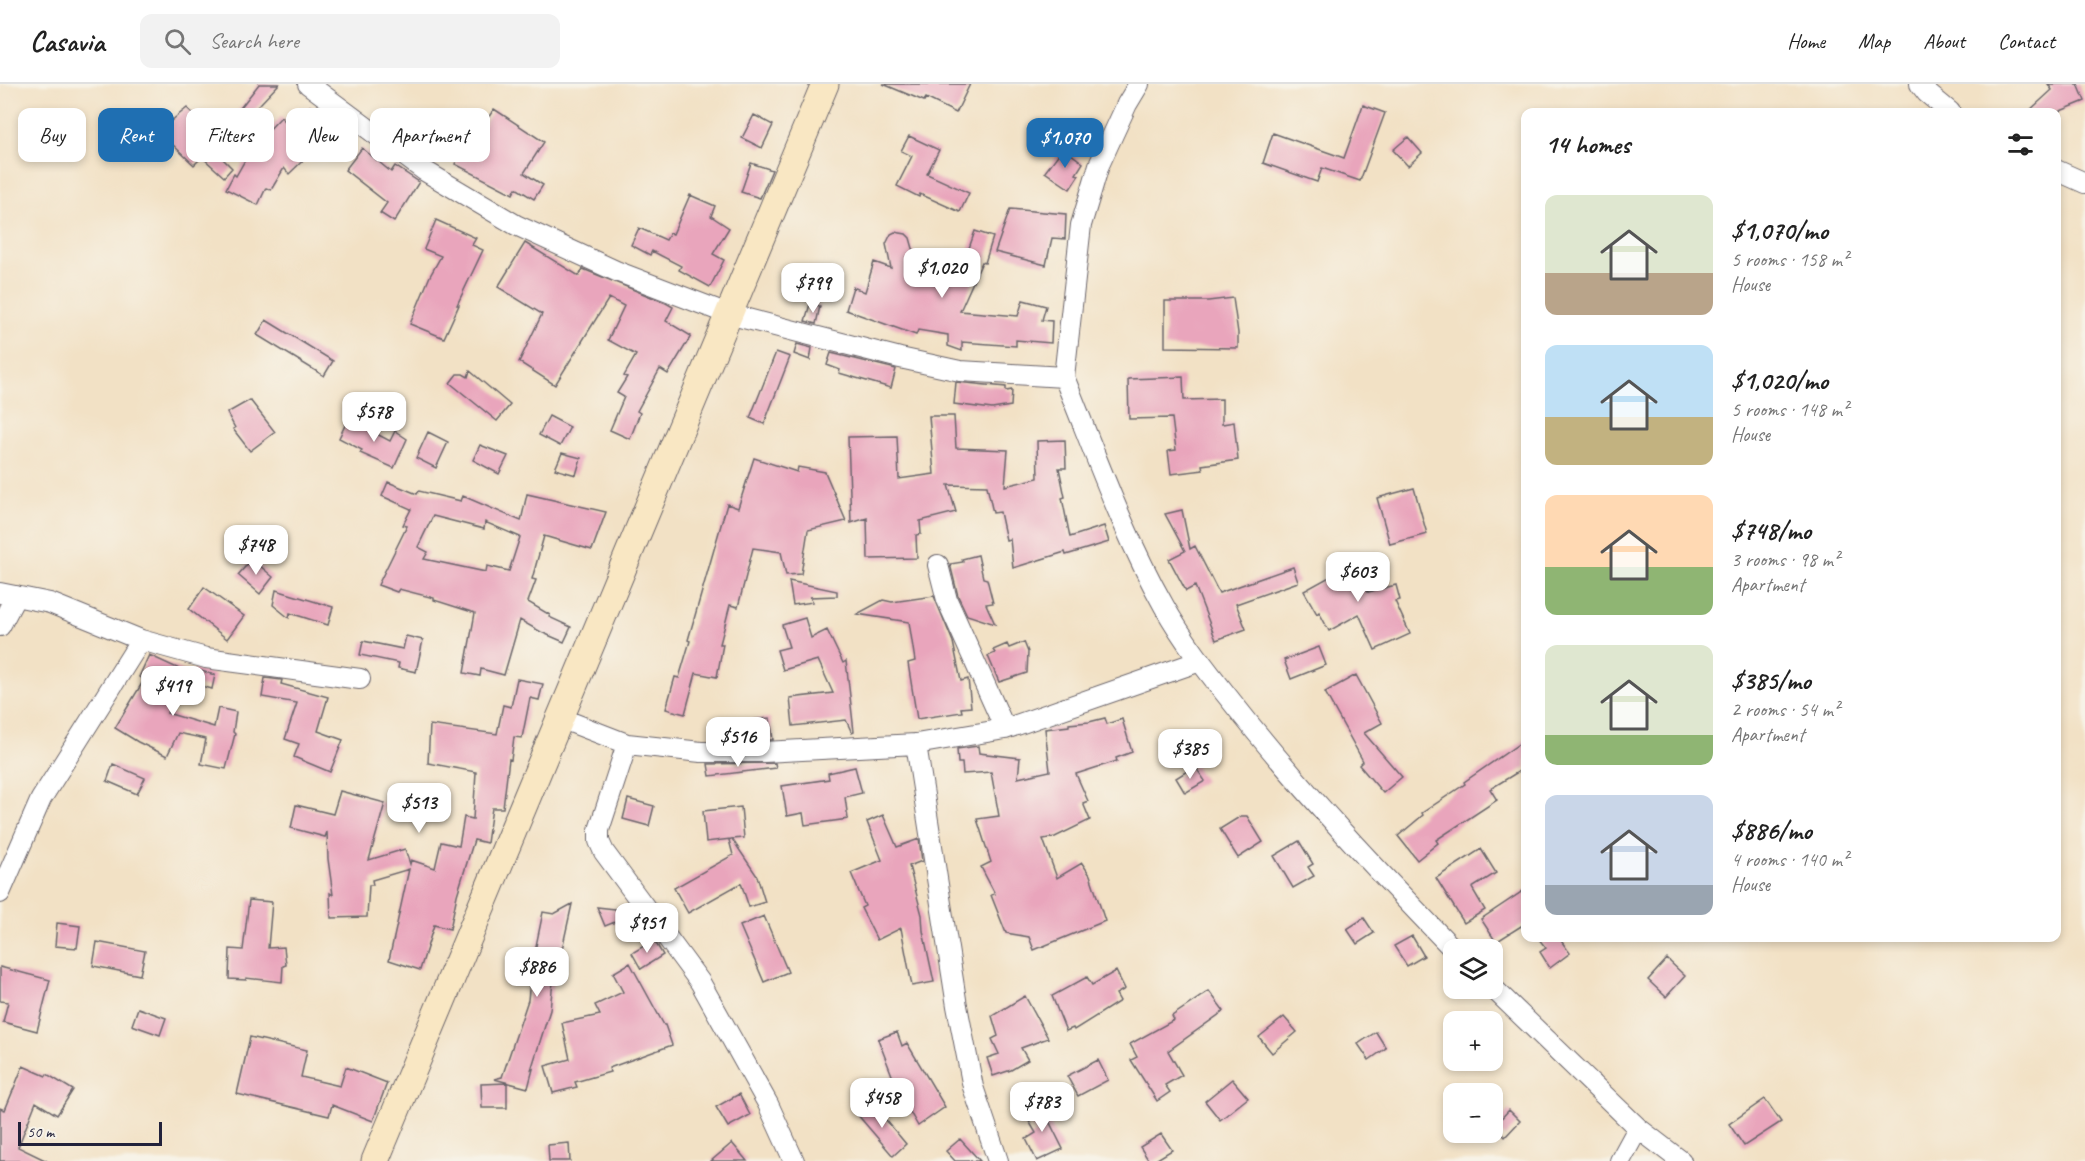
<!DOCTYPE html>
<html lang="en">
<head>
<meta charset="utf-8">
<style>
  :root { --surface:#fff; --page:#f2f2f2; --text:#222; --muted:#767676; --line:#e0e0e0; --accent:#1f6fb2 }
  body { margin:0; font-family:Caveat,sans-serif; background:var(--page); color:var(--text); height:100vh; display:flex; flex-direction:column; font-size:22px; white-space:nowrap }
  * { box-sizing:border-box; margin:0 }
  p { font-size:20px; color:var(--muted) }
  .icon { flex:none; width:33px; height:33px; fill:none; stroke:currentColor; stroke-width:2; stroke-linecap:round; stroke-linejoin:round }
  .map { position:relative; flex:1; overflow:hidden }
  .panel { position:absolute; left:1521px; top:24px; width:540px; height:834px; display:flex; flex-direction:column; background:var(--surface); border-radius:12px; box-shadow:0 3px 9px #0003 }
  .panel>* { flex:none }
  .top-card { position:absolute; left:18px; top:24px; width:570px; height:54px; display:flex; gap:12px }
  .fabs { position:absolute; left:1443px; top:855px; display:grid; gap:12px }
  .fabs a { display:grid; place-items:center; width:60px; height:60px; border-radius:12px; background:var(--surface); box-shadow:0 3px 9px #0003; font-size:30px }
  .scale { position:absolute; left:18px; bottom:15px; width:144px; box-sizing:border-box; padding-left:6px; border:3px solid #22223b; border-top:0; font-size:16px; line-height:21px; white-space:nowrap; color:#22223b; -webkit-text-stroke:4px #f7f3e8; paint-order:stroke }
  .price { position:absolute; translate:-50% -51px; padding:0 14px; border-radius:12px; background:#fff; color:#222; font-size:20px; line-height:39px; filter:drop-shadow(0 2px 3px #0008) }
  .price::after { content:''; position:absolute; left:50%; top:36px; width:18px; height:14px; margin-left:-9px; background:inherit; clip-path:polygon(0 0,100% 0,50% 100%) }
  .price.current { background:var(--accent); color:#fff }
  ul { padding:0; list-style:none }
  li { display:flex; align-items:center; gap:18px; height:150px; padding:0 24px }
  li span { display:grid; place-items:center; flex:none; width:168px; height:120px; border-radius:12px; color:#555 }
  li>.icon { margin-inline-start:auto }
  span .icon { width:72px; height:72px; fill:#fffc; stroke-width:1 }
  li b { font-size:26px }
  h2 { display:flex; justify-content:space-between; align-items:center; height:72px; padding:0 24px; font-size:26px }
  .chip { padding:0 21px; border-radius:12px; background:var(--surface); box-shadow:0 3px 9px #0003; font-size:21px; line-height:54px }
  .chip.current { background:var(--accent); color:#fff }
  header { display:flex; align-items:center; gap:36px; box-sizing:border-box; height:84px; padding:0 30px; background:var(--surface); border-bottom:2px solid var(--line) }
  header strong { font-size:28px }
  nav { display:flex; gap:33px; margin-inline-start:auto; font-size:21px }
  .search { width:420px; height:54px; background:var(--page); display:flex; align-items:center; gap:15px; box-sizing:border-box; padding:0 21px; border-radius:12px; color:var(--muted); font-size:22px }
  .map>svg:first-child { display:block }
  .building { fill:#e9a5bc; fill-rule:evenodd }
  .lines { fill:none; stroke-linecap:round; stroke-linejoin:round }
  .street-casing { stroke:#6b656b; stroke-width:22 }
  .secondary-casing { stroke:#6b656b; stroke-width:29 }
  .street { stroke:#fff; stroke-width:20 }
  .secondary { stroke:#f9e7c3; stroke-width:27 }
</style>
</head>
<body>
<header>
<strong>Casavia</strong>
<div class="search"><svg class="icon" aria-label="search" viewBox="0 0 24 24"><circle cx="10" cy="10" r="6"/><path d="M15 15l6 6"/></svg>Search here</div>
<nav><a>Home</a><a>Map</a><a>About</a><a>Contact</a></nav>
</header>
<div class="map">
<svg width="2085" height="1077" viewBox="0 0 2085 1077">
  <rect width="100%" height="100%" fill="#f7f3e8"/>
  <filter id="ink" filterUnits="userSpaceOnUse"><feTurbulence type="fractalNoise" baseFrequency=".0167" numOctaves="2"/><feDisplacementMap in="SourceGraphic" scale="12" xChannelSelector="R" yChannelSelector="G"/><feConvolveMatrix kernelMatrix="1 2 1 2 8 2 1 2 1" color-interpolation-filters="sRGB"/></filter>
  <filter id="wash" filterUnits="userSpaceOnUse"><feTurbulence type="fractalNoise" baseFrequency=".008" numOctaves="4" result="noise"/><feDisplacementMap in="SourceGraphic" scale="24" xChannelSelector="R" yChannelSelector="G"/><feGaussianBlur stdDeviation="1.35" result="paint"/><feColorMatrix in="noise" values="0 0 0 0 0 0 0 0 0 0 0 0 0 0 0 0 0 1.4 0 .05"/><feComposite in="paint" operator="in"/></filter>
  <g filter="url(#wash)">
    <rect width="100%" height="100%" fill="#f2e1c5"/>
    <g id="blocks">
      <path class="building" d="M259 0H279L242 39 234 32Z
        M883 0H970L956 29 926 14 924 17Z
        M2048 0H2078L2085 17 2058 28H2028L2052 6Z
        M1363 21 1385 29 1360 97 1322 84 1317 98 1263 79 1273 49 1344 74Z
        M310 22 337 46 322 62 320 60 289 90 284 84 271 106 266 104 258 121 226 105 234 90 236 92 249 69 248 68 281 33 292 44Z
        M187 24 219 55 211 63 232 84 224 93 202 73 194 81 171 59 160 46Z
        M494 25 544 58 524 89 543 101 534 115 516 104 513 110 455 80 473 46 478 49Z
        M754 31 773 41 762 64 742 54Z
        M909 52 939 66 927 90 969 109 960 128 920 110 919 113 897 102 912 72 901 67Z
        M1408 53 1422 69 1408 82 1393 66Z
        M362 64 391 88 395 82 419 98 394 138 380 129 387 119 345 86Z
        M1063 64 1083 79 1076 90 1079 91 1070 105 1045 88Z
        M751 79 772 86 760 114 741 108Z
        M690 111 715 122 711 132 729 144 713 170 724 176 710 203 679 186 681 182 652 167 650 171 631 161 639 144 666 156 670 149 673 150Z
        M1010 125 1066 130 1065 155 1052 154 1046 181 995 168Z
        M436 136 476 154 472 161 483 166 457 221H459L444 254 410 240 430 192 441 172 424 165Z
        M975 147 993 153 985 179 982 178 960 227 1018 232 1023 216 1046 222 1042 236 1052 237 1051 259 1016 256V262L962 258V267L948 262V251L918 246 916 251 846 226 853 203 865 208 874 178 891 184 886 160 891 150 895 148 906 150 910 154 914 168 960 190Z
        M525 159 579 192 583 185 666 219 673 223 666 237 691 252 668 290 660 285 637 327 640 329 630 355 610 346 624 313 617 309 627 293 624 292 636 271 608 256 624 222 609 214 555 301 519 278 542 230 498 203Z
        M1233 214 1238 249V264L1165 263V217H1208Z
        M810 220 820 222 816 240 805 237Z
        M266 236 333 277 324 292 257 251Z
        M797 260 812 264 810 276 794 270Z
        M776 268 790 273 764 340 750 334Z
        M831 269 896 285 891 304 839 289 840 286 827 281Z
        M470 287 510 321 497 337 450 299 457 290H463L468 293Z
        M1183 293 1184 316 1222 315V340L1234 338 1238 376 1202 381 1203 386 1171 390 1168 367 1176 366 1172 334 1129 335 1128 295Z
        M956 298 1006 303V307L1012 306 1011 322 992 325 954 320Z
        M250 316 275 348 250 367 233 345 235 344 227 329Z
        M549 332 570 343 560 362 539 351Z
        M929 332H954L956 364 1008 366 1005 402 1038 394 1037 357 1065 356 1066 384H1059L1065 413 1062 414 1070 453 1104 442 1109 458 1066 471 1065 468 1013 484 1010 455 1006 456 1000 428 993 429 987 402 948 401 956 428 920 437 921 450 916 451 917 474 868 475 867 434 851 439 848 353 897 352 899 395 934 390Z
        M348 335 390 357 395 347 407 355 394 384 360 369 362 366 339 354Z
        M428 348 448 358 436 384 416 374Z
        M480 361 508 372 499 390 473 376Z
        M562 369 581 374 576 391 555 385Z
        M754 374 797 388 798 383 825 388 846 437 808 446 801 490 786 491 781 468 753 464 738 523 730 521 720 560H723L717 593 696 589 685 630 666 625 675 593 679 594 690 557 688 556 727 420 738 424Z
        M388 398 417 410 419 407 461 417 463 412 521 437 527 410 606 428 592 466 544 452 532 495 536 496 528 518 550 531 549 533 571 543 564 558 541 548 520 536 504 591 481 585 480 592 464 589 475 529 434 516V514L399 505 397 508 378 501 407 442 403 441 411 425 382 412ZM433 432 484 445 485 438 520 453 509 487 487 482 486 488 424 475 428 468 418 463Z
        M1414 404 1427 450 1390 460 1377 414Z
        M1182 426 1190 465 1195 462 1219 509 1293 483 1298 498 1236 520 1246 545 1216 556 1195 502 1186 507 1169 475 1185 467 1165 430Z
        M1352 469 1368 508 1396 501 1400 516 1395 517 1410 550 1375 566 1359 530 1329 547 1319 528 1317 530 1304 507 1335 490 1330 478Z
        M978 471 983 494 987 495 993 519 986 520 995 540 967 531 958 512 950 480 963 478 962 475Z
        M252 475 273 493 260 510 238 491Z
        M789 497 837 507V512L810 513 813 518 793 521Z
        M204 503 244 532 227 555 189 525Z
        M276 506 333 523 328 541 290 529 289 534 273 521Z
        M934 512 953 558 961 597 968 595 971 623 961 624 962 628 917 635 908 579 915 577 909 538 857 530 883 516 892 518Z
        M805 534 811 554 827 546 843 579 846 577 854 648 852 649 846 636 793 642 790 614 833 609 818 576 783 586 777 566 789 563 782 541Z
        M406 552 423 556 416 588 398 584 399 579 360 571 363 557 403 565Z
        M1024 558 1028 568 1027 589 999 598 988 572 995 569 993 566 1007 560 1009 564Z
        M1319 563 1326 581 1291 595 1284 576Z
        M149 571 186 588 167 629 214 643 218 624 236 628 233 648 235 650 226 685 201 680 206 655 178 649 167 672 138 658 115 644 144 596 139 593Z
        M194 585 215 591 212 605 190 599Z
        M1356 591 1382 639 1364 649 1402 693 1383 709 1359 681 1363 677 1325 608Z
        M265 594 282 596 281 600 328 613 318 647 343 656 330 688 294 673 299 660 285 655 297 619 262 613Z
        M517 595 543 600 539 616 530 614 522 654 514 653 511 676 509 675 503 724H492L487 759 474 756 457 811 450 845 434 841 420 886 389 876 409 785 372 796 373 801H369L367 833 331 834 330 809 333 811 328 775 327 748 325 753 291 744 296 721 333 730 340 707 385 719 369 776 405 765 410 780 411 776 435 784 441 758 459 762 464 733 473 735 476 688 428 679 430 641 497 650 503 621 511 623Z
        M770 634 773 656H729L731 638Z
        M1105 634 1107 640 1122 635 1132 668 1116 674 1117 677 1076 690 1088 717 1083 719 1090 736 1055 753 1043 755 1057 794 1082 779 1090 791 1105 837 1034 866 1029 853 1006 849 991 811 995 810 981 783 991 778 977 735 999 732 991 688 963 690 962 679H958L957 665 978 662 979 669 1020 674 1018 694 1050 687 1045 645 1069 642V640L1089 638Z
        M1526 655V683L1490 705 1497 716 1436 756 1438 759 1417 776 1398 752 1423 731 1422 729 1465 700 1464 698Z
        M775 679 776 684 710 692 708 680Z
        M113 680 145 694 137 710 107 697Z
        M1195 682 1205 697 1185 709 1176 694Z
        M855 683 862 709 845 713 848 735 805 741 803 729 787 732 782 702 829 695 828 689Z
        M628 715 654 722 649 742 623 735Z
        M741 723 744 754 732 755 757 792 765 818 749 823 741 799 688 829 674 804 733 771 729 756 731 755 706 758 703 727Z
        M883 731 897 763 919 755 922 777 909 782 922 831 923 847 934 898 912 902 901 844 877 856 861 824 865 822 851 789 882 776 867 738Z
        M1241 732H1247L1263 758 1238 774 1220 745Z
        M1299 757 1313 780 1308 783 1314 792 1293 804 1274 772Z
        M1481 765 1496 789 1472 804 1485 826 1464 839 1436 794Z
        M1526 805V839L1496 858 1481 835Z
        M249 816 272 818 268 864 284 863 286 881 283 882 282 898 246 894V896L229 895 230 865 243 866Z
        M572 820 557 888 554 887 550 926 531 986 533 985 528 1004 494 995 502 993 528 916 531 886 543 828 554 830Z
        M597 823 633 827 635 830 605 842Z
        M764 832 788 888 764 898 740 842Z
        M1364 834 1374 849 1357 860 1347 845Z
        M57 839 80 842 77 864 55 862Z
        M1412 852 1424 872 1407 882 1394 862Z
        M1538 854H1559L1570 869 1550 884 1540 868 1546 864Z
        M654 856 663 871 641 885 632 869Z
        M97 858 145 867 140 891 93 882Z
        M1667 875 1685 892 1666 913 1648 896Z
        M630 879 664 941H665L672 961 609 984 610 988 575 998 577 1003 553 1009 545 982 570 975 562 939 600 931 595 921 623 908 613 889Z
        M0 883 50 896 37 947 3 938 8 918 0 917Z
        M1116 887 1125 905 1116 910 1120 917 1074 946 1073 944 1066 947 1052 912 1087 893 1092 901Z
        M1209 907 1224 927 1168 967 1182 991 1165 1001 1170 1008 1157 1017 1131 976 1137 973 1130 960 1174 936 1172 932Z
        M1025 912 1048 954 1021 964 1028 976 1011 986 993 992 987 974 999 970 992 955 998 952 992 932Z
        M138 924 166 934 160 951 132 941Z
        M1284 933 1297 948 1272 969 1259 953Z
        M897 948 902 962 907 959 945 1023 918 1042 898 1007 878 955Z
        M1376 948 1386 964 1369 976 1358 960Z
        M250 953 307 966 301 993 340 1002 346 983 387 999 373 1037 332 1021 329 1032 237 1010Z
        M1098 976 1108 996 1078 1012 1067 992Z
        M23 982 46 992 47 990 73 1006 57 1031 36 1018 18 1063 47 1077H0V1024L5 1026Z
        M1232 995 1248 1014 1220 1036 1205 1017Z
        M507 999V1024H482L481 1000Z
        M739 1010 750 1031 728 1043 716 1023Z
        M1765 1015 1781 1038 1744 1062 1729 1040Z
        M1039 1017 1063 1065 1037 1077 1026 1055 1036 1049 1023 1027Z
        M871 1018 906 1060 893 1072 857 1030Z
        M1509 1026 1520 1037 1505 1053 1494 1042Z
        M1161 1050 1172 1066 1154 1077H1149L1140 1063Z
        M960 1055 980 1077H955L946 1067Z
        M569 1059 570 1077H549L548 1061Z
        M732 1059 747 1077H711Z"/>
    </g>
  </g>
  <g filter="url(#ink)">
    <use href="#blocks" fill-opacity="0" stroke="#6b656b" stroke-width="1.5"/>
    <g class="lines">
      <g class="street-casing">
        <path id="street" d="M308 0 425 87 516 141 616 187 728 230 900 274 960 287 1064 293C1095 369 1123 449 1164 522 1183 556 1208 588 1232 618 1301 706 1377 786 1454 866
          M1920 0 1927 9 1950 28
          M2056 86 2085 99
          M1064 293 1081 141 1099 81 1127 20 1139 0
          M938 481 947 516 1005 645
          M0 509 50 519 141 556 206 574 360 595
          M0 542 16 512
          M560 634 627 660 701 668H764L916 660 1005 645 1200 577
          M627 660 599 746V757L604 768 700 898 768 1020 794 1077
          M916 660 957 922 973 1003 998 1077
          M0 809 41 715 141 556
          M1492 903 1638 1044 1681 1077
          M1620 1077 1638 1044"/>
      </g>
      <g class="secondary-casing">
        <path id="secondary" d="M375 1077 825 0"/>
      </g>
      <use href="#street" class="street"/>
      <use href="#secondary" class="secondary"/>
    </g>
  </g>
</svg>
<div class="fabs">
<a><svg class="icon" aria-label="layers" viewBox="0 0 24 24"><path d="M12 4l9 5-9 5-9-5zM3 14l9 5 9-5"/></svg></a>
<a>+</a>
<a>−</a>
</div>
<div class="scale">50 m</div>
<b class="price current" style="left:1065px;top:85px">$1,070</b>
<b class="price" style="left:942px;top:215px">$1,020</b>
<b class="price" style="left:813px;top:230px">$799</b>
<b class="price" style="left:374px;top:359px">$578</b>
<b class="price" style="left:256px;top:492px">$748</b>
<b class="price" style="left:1358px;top:519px">$603</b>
<b class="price" style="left:173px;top:633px">$419</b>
<b class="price" style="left:738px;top:684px">$516</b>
<b class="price" style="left:1190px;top:696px">$385</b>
<b class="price" style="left:419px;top:750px">$513</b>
<b class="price" style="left:647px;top:870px">$951</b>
<b class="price" style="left:537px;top:914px">$886</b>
<b class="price" style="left:882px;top:1045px">$458</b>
<b class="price" style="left:1042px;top:1049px">$783</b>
<div class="top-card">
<a class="chip">Buy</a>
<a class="chip current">Rent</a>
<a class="chip">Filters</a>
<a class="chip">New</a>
<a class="chip">Apartment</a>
</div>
<section class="panel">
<h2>14 homes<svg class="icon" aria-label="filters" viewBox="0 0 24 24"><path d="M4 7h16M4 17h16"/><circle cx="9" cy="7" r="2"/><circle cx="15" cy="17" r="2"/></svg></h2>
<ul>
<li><span style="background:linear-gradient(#dfe7d0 65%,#b9a48a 0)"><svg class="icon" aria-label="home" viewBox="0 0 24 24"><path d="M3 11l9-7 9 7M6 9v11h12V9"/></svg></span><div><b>$1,070/mo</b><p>5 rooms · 158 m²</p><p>House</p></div></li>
<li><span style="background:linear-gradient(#bfe0f5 60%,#c2b280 0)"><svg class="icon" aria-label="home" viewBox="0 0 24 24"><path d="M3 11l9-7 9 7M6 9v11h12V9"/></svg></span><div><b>$1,020/mo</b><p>5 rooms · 148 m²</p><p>House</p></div></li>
<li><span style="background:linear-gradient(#ffd9b3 60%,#8fb573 0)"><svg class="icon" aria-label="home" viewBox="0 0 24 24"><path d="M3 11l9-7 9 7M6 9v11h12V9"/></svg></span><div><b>$748/mo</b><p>3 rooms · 98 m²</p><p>Apartment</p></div></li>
<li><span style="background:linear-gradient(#dfe7d0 75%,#8fb573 0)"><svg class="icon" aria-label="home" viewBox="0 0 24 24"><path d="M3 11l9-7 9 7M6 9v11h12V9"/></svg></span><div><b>$385/mo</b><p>2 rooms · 54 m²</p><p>Apartment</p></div></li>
<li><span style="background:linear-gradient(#c9d6e8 75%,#9aa5b1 0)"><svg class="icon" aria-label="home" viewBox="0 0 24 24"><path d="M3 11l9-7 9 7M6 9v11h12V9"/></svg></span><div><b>$886/mo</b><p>4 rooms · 140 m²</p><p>House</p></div></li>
</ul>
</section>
</div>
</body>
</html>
